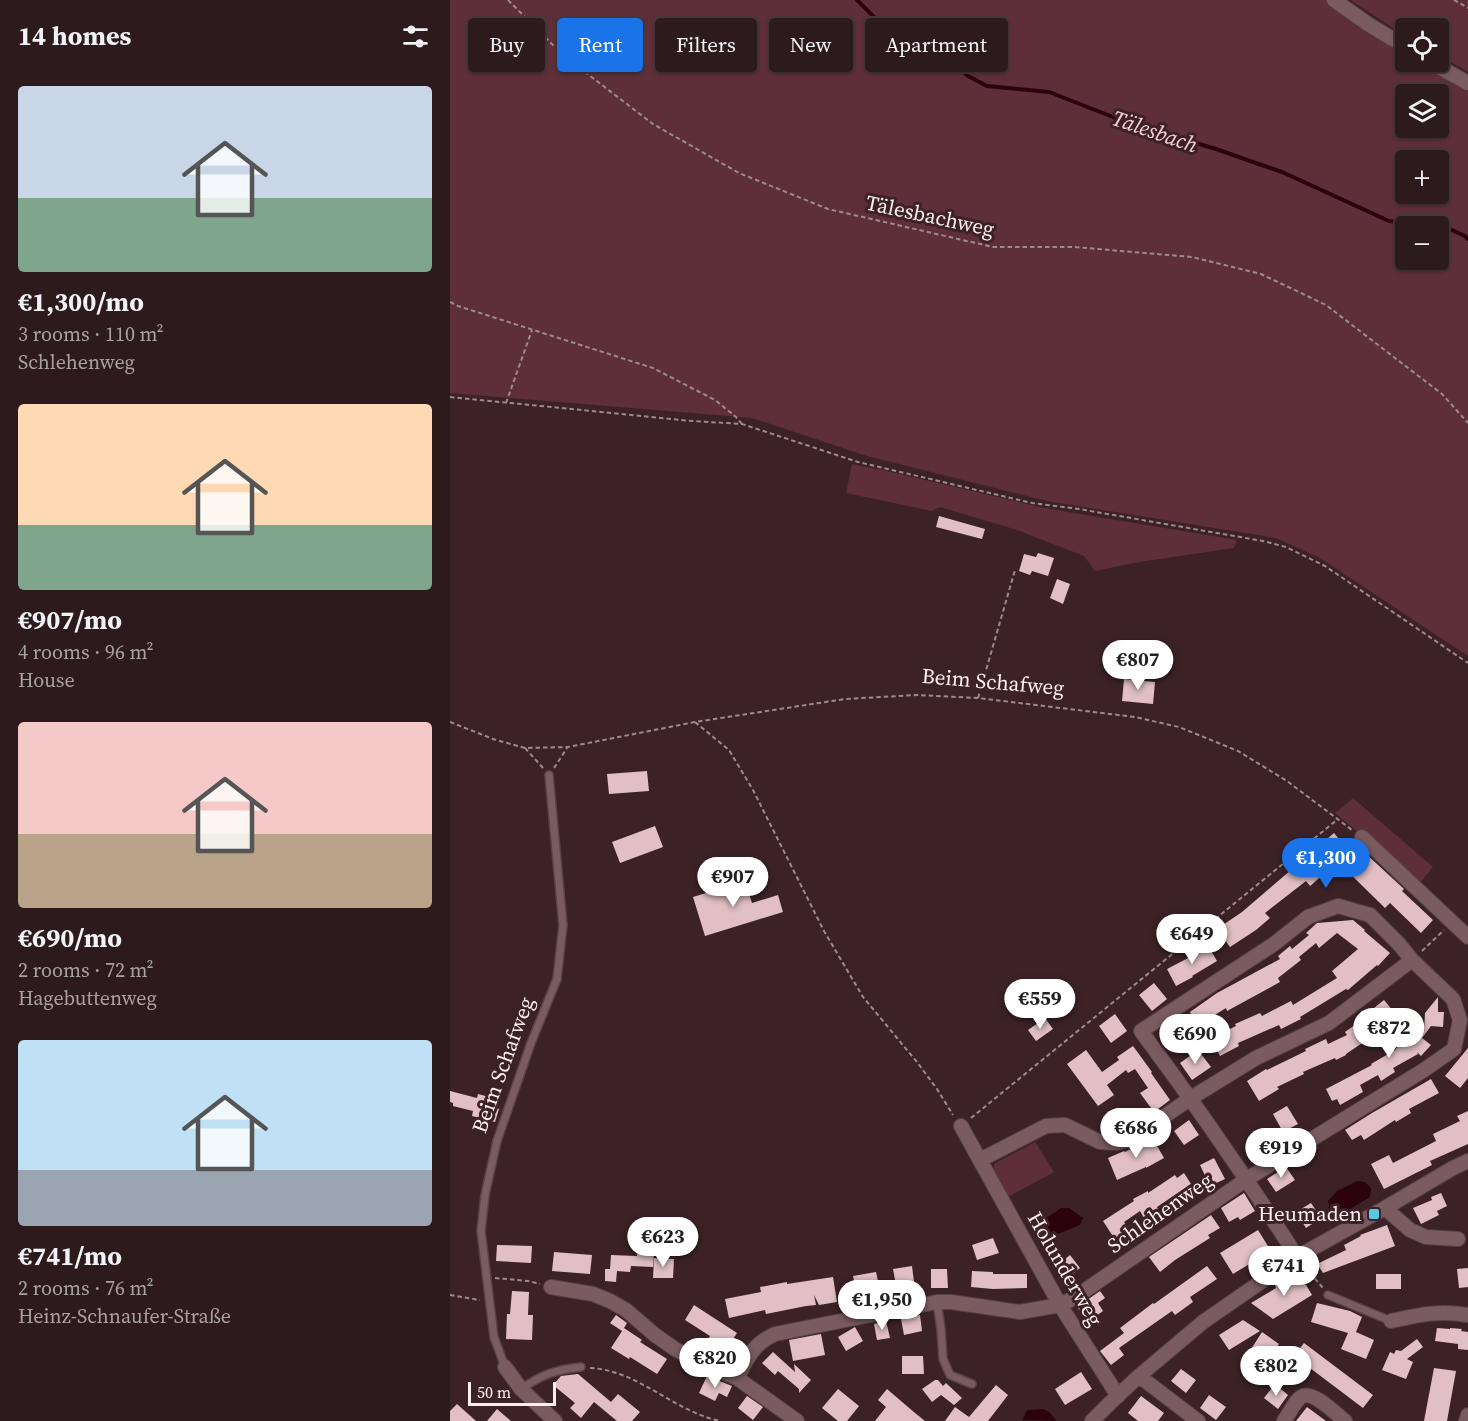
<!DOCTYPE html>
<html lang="en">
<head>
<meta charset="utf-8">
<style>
  :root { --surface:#2d1a1d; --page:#39272a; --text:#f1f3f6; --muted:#a7a1a4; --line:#48383b; --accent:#1a73e8 }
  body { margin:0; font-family:"Source Serif 4",serif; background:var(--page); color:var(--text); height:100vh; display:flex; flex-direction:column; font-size:22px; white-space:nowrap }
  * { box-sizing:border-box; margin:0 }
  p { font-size:20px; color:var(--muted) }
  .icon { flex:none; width:33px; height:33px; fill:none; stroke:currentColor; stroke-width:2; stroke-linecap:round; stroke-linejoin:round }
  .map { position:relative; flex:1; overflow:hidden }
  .side { display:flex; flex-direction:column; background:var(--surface); width:450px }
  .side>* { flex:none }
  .hud { position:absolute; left:18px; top:18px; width:570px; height:54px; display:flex; gap:12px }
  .fabs { position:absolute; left:945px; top:18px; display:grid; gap:12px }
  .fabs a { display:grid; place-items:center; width:54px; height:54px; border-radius:6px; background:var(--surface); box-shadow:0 2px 4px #0004,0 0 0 2px var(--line); font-size:30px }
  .scale { position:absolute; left:18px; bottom:15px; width:88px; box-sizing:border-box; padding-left:6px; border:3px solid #feeff1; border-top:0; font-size:16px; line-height:21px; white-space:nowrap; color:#feeff1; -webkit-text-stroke:4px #3c2227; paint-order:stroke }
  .price { position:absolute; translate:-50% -51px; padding:0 14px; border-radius:21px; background:#fff; color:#222; font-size:20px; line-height:39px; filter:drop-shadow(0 2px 3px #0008) }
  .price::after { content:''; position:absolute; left:50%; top:36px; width:18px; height:14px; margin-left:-9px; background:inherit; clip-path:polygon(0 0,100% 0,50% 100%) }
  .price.selected { background:var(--accent); color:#fff }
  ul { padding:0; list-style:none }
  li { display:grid; align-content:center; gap:12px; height:318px; padding:0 18px }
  li span { display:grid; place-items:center; height:186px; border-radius:6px; color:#555 }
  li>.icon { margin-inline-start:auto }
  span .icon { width:108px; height:108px; fill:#fffc; stroke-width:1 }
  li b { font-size:26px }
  h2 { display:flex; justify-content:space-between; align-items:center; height:72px; padding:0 18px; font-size:26px }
  .pill { padding:0 21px; border-radius:6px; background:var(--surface); box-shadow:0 2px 4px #0004,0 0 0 2px var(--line); font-size:21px; line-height:54px }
  .pill.selected { background:var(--accent); color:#fff }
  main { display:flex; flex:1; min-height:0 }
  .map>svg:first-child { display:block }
  .green { fill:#5e2f39; fill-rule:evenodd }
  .water { fill:#2c020e }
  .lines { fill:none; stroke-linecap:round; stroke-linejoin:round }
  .stream { stroke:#2c020e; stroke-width:4 }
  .building { fill:#e1bfc4 }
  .service-casing { stroke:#574246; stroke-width:10 }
  .minor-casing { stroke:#574246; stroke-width:16 }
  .path { stroke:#9e8a8d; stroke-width:2; stroke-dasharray:4.5 3; stroke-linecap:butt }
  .service { stroke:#7a5c60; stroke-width:7 }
  .minor { stroke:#7a5c60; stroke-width:14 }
  .poi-dot { fill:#5ac8e5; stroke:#3c2227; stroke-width:2 }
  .labels { text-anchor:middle; stroke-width:6; stroke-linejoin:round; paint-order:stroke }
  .street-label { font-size:21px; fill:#feeff1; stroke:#3c2227 }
  .poi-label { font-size:21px; fill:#feeff1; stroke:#3c2227; text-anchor:end }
  .water-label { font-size:22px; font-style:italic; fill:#f9d0d6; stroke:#3c2227 }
</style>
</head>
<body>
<main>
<section class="side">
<h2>14 homes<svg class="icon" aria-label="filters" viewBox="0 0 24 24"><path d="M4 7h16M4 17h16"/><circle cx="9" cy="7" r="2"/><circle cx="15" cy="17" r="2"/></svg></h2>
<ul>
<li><span style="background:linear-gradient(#c9d6e8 60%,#7fa58c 0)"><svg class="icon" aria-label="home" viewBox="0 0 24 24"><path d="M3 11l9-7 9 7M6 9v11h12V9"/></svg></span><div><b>€1,300/mo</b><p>3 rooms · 110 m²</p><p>Schlehenweg</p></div></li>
<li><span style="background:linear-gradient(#ffd9b3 65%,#7fa58c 0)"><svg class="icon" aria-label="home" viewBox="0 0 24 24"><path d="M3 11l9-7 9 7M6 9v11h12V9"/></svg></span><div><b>€907/mo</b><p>4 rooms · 96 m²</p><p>House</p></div></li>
<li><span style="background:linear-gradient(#f6c9c9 60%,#b9a48a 0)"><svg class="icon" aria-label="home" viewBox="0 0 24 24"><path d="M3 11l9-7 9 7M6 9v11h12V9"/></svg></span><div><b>€690/mo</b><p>2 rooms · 72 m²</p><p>Hagebuttenweg</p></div></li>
<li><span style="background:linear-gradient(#bfe0f5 70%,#9aa5b1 0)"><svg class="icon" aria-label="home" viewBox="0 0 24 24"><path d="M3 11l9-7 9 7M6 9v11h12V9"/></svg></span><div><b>€741/mo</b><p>2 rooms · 76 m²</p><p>Heinz-Schnaufer-Straße</p></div></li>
</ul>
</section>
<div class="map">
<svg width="1018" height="1421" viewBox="0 0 1018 1421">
  <rect width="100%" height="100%" fill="#3c2227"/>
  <path class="green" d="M0 0H875L894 14 955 51 956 62H972L1018 88V656L870 558 826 538 597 501 417 456 302 418 0 393ZM956 94H988V128H956ZM956 160H988V194H956ZM956 226H988V260H956Z
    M901 0H1018V72L989 55 988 28H956L955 36Z
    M402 464 437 471 594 508 787 540 784 548 689 562 645 571 634 556 567 530 490 507 482 511 396 493Z
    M903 798 983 867 969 884 912 832 907 831 885 813Z
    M585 1142 604 1172 558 1197 544 1172V1164Z"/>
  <path class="water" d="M907 1181 915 1182 921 1188 920 1197 892 1214H884L879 1209 878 1201 887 1191Z
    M611 1208H619L633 1218 630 1225 603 1236 590 1235 586 1227 590 1222Z
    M593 1409 599 1412 606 1420V1421L572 1420 577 1410Z"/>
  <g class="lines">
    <path class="stream" d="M407 0 426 19 443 33 465 43 483 48 518 76 537 86 599 92 681 124 766 149 832 172 939 221 963 224 991 225 1015 236 1018 239"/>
  </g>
  <path class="building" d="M489 516 535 529 532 539 486 527Z
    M588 553 604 558 598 576 582 571 580 575 569 571 574 554 586 557Z
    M607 579 620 584 613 604 600 598Z
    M674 679 705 682 703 704 672 701Z
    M197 771 199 791 159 794 157 774Z
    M205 826 213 847 170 863 162 842Z
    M884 833 906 860 914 852 954 889 952 891 983 920 971 933 940 903 935 908 888 862 860 886 856 881 815 913 820 918 806 930 780 947 767 929 792 912Z
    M295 881 302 903 328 895 333 912 255 936 243 897Z
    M903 920 915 930 914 931 940 953 928 966 927 965 898 990 896 989 850 1017 851 1019 831 1029 829 1025 788 1043 789 1046 770 1056 761 1038 786 1026 785 1024 810 1013 812 1016 841 1001 843 1005 887 978 882 971 908 949 887 933 869 948 866 943 849 957 851 960 828 978 830 982 777 1011 776 1008 747 1026 740 1012 767 993 830 959 828 956 840 946 842 949 859 935 856 933 867 923Z
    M757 944 767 961 742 976 743 977 726 986 717 969 744 955 742 953Z
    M704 983 717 999 702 1011 689 995Z
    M988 997V1012H994L993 1027 981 1026 972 1038 981 1045 971 1056 967 1052 968 1054 943 1068 945 1072 931 1081 928 1075 910 1085 913 1092 890 1105 887 1099 882 1101 876 1089 922 1065 921 1064 945 1050 965 1025 974 1032 975 1013Z
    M934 1000 948 1017 933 1029 896 1054V1055L886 1060 885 1058 853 1072 854 1074 827 1087 829 1089 809 1101 797 1081 816 1069 817 1070 856 1051 855 1049 876 1039 878 1044 897 1035 895 1032 920 1014 919 1012Z
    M665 1014 677 1031 661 1043 649 1026Z
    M595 1018 603 1029 586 1041 578 1030Z
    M727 1018 729 1020 732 1018 741 1030 721 1043 711 1029Z
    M683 1046 702 1072 701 1073 720 1100 704 1112 690 1093 698 1088 685 1069 678 1073 676 1070 657 1085 664 1095 648 1106 617 1064 636 1050 652 1072 669 1060 667 1057Z
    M1018 1048V1078L1010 1088 995 1076Z
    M748 1050 761 1067 742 1080 730 1063Z
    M981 1079 989 1093 959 1109 961 1113 946 1122 945 1120 914 1140 911 1135 902 1140 895 1130 922 1113Z
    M0 1091 27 1098 28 1094 43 1098 40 1106 49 1109 45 1122 22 1116 23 1111 3 1106V1103L0 1102Z
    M837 1106 848 1124 833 1132 823 1114Z
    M1018 1111V1144L980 1161 982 1165 934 1189 921 1164 939 1155 943 1163 986 1141 983 1134 1010 1121 1007 1116Z
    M739 1120 749 1135 734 1145 724 1131Z
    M702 1137 714 1158 696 1168V1167L667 1180 658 1158 674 1151 675 1152Z
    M764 1158 775 1179 760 1186 750 1165Z
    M836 1167 845 1180 826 1192 817 1179Z
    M734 1173 741 1184 707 1207 708 1210 694 1218 690 1211 674 1222 680 1232 666 1241 653 1221 684 1201 683 1199 698 1191V1193L725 1175 727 1178Z
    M794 1193 805 1211 790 1220 788 1217 779 1222 771 1208Z
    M991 1193 997 1206 987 1211 989 1215 971 1224 963 1208 982 1200 981 1197Z
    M861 1203 871 1218 856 1228 846 1212Z
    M761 1215 770 1228 758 1235 760 1238 725 1260 710 1272 699 1257Z
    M937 1225 945 1246 873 1273 867 1264 896 1250 894 1245 911 1236 910 1235Z
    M808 1230 821 1251 783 1274 770 1253Z
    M543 1238 549 1253 527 1260 522 1245Z
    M47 1245 82 1246 81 1263 46 1261Z
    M104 1252 142 1255 140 1274 102 1271Z
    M187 1254H204L203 1267 181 1266 180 1272 167 1271 166 1282 155 1281V1269H160L161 1255 187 1256Z
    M620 1255 630 1268 615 1280 604 1268Z
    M204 1258 224 1259 223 1278H203Z
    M462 1266 464 1282 446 1285 443 1269Z
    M757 1266 767 1279 740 1297 743 1302 725 1315 722 1311 669 1348 674 1355 661 1365 650 1351 674 1333 670 1328 703 1303 704 1304Z
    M1018 1268V1287L1009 1288 1007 1269Z
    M481 1269H497L498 1288H481Z
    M522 1271 543 1272V1274H577V1288L543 1289 521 1287Z
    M426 1272 430 1290 407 1294 403 1276Z
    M849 1273 862 1295 823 1319 801 1303 826 1288 825 1285 832 1281 838 1277 839 1280Z
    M926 1274H951V1289H926Z
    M383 1277 387 1302 369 1305 364 1295 366 1305 356 1306 316 1314 315 1310 279 1318 275 1299 311 1292 310 1287 337 1282V1284Z
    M62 1291 79 1292 78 1315H83L82 1340 56 1339 57 1314H60Z
    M650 1291 655 1298 648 1303 653 1311 638 1322 627 1307Z
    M867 1303 900 1311 912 1317 906 1332 924 1340 916 1359 891 1349 898 1333 861 1322Z
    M244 1305 287 1333 274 1353 256 1342 260 1336 235 1320Z
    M166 1315 177 1323 174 1328 192 1340 190 1342 217 1359 207 1374 180 1357 179 1359 161 1348 172 1331 160 1323Z
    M470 1315 472 1331 454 1335 451 1319Z
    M793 1320 810 1331 779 1350 769 1335Z
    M436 1321 440 1338 427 1340 424 1324Z
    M405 1327 413 1341 396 1351 388 1337Z
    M987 1328 1000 1329V1328L1012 1329 1011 1331 1018 1332V1350L1008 1349V1344L985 1341Z
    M812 1332 829 1344 811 1367 796 1357Z
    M371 1334 375 1355 343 1361 339 1340Z
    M967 1339 973 1347 957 1359 963 1362 956 1379 932 1370 940 1352 944 1354 946 1350 951 1351Z
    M854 1343 923 1395 913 1408 844 1356Z
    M323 1352 345 1372 344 1364 361 1380 349 1393V1389L328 1371 325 1375 312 1363Z
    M452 1356H473L474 1374H452Z
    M984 1368 1006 1371 997 1421H974Z
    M731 1369 746 1380 736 1393 721 1381Z
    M631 1372 642 1389 615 1405 605 1389Z
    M128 1374 161 1402 168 1394 190 1412 182 1421H167L144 1402 131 1418 120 1408 125 1403 103 1385 111 1376Z
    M257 1376 282 1386 277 1397 269 1393 265 1401 249 1393Z
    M485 1380H488L493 1386 496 1383 512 1398 504 1405 491 1395 482 1402 472 1389Z
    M825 1384 838 1395 828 1409 814 1398Z
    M546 1385 558 1395 538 1421H495L505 1407 519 1417Z
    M388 1389 409 1406 397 1421H388L372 1408Z
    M437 1389 465 1413 475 1421H425L436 1407 428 1400Z
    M759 1395 776 1407 766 1420 750 1408Z
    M297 1396 313 1407 303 1420 288 1408Z
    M691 1396 714 1413 708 1421H688L678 1413Z
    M7 1404 26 1421H0V1411Z
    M857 1407 876 1421H846Z
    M47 1409 61 1421H37Z"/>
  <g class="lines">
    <g class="service-casing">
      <path id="service" d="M878 1295 941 1321
        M487 1302 491 1329 493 1359 500 1375 522 1384
        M55 1367 44 1337 31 1231 35 1195 47 1141 81 1043 107 979 113 925 99 775
        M71 1389C93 1374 105 1370 131 1367"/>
    </g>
    <g class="minor-casing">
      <path id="minor" d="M884 0 918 24 956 47
        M980 62 1018 83
        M912 837 1018 937
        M511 1126 610 1305 668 1396
        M530 1160 596 1126 615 1125 650 1142 667 1143 680 1140 741 1098 806 1058 879 1023 962 960
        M935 1208 960 1230 976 1237 1008 1239
        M101 1287 143 1294 160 1301 176 1310 205 1335 225 1349 255 1365 287 1378 347 1421
        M941 1321C969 1315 989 1310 1018 1315
        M55 1367 71 1389 105 1421
        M689 1376 748 1421
        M287 1378C299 1356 302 1345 325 1334L487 1302H501L570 1312 610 1305 624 1298 797 1179 974 1070 1004 1049 1010 1020 1003 999 962 960 949 944 920 915 888 906 858 917 824 944 691 1031C746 1105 798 1180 847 1257
        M642 1421 660 1403 689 1376 753 1322 847 1257 935 1208 1003 1168 1018 1161
        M834 1421C839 1414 844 1402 851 1397 862 1389 886 1414 895 1421
        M1016 1421 1018 1415"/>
    </g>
    <path class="path" d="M58 0 114 56 203 124 289 173 378 209 543 247H624L742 257 811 274 876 305 992 394 1018 423
      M1004 0 1018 8
      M0 302 8 306 203 368 265 400 286 417 292 424
      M0 397 242 421 292 424 408 462 582 503 629 509 813 541 836 547 875 566 1018 663
      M56 403 82 330
      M528 698 565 570
      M0 722 43 739 75 748 118 747 245 722 395 699 467 695 528 698 685 717 729 727 788 751 837 781 902 830
      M245 722 279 750 303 790 374 931 413 997 467 1062 487 1089 503 1115
      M75 748 93 768
      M104 768 117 748
      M972 951 994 930
      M521 1118 888 819
      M855 1267 873 1288
      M45 1278 78 1281 90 1284
      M0 1295 30 1300
      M140 1368C188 1370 223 1411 270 1421"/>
    <use href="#service" class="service"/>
    <use href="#minor" class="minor"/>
  </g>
  <rect class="poi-dot" x="918" y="1208" width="12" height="12" rx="3"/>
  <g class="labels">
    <g class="street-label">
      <text transform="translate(480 216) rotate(12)" y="7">Tälesbachweg</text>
      <text transform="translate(543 682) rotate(5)" y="7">Beim Schafweg</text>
      <text transform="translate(53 1065) rotate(-70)" y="7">Beim Schafweg</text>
      <text transform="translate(710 1213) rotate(-35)" y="7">Schlehenweg</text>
      <text transform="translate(615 1269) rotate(60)" y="7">Holunderweg</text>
    </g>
    <g class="poi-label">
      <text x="912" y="1221">Heumaden</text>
    </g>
    <g class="water-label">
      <text transform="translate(705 131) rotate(19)" y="8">Tälesbach</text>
    </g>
  </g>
</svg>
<div class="fabs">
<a><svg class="icon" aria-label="locate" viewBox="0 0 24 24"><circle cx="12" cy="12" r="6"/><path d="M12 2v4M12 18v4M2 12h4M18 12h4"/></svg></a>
<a><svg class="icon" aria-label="layers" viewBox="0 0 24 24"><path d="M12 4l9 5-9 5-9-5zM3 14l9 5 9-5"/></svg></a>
<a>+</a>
<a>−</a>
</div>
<div class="scale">50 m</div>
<b class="price" style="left:688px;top:691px">€807</b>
<b class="price selected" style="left:876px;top:889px">€1,300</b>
<b class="price" style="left:283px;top:908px">€907</b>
<b class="price" style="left:742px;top:965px">€649</b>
<b class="price" style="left:590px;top:1030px">€559</b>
<b class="price" style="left:939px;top:1059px">€872</b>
<b class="price" style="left:745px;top:1065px">€690</b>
<b class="price" style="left:686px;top:1159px">€686</b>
<b class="price" style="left:831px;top:1179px">€919</b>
<b class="price" style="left:213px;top:1268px">€623</b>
<b class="price" style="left:834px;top:1297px">€741</b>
<b class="price" style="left:432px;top:1331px">€1,950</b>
<b class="price" style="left:265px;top:1389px">€820</b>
<b class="price" style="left:826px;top:1397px">€802</b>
<div class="hud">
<a class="pill">Buy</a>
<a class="pill selected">Rent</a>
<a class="pill">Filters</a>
<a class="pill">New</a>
<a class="pill">Apartment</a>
</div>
</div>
</main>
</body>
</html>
